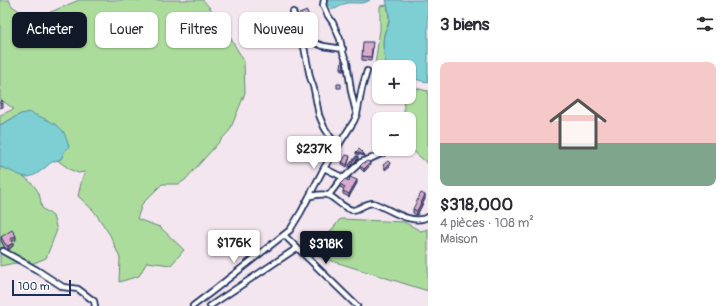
<!DOCTYPE html>
<html lang="fr">
<head>
<meta charset="utf-8">
<style>
  :root { --surface:#fff; --page:#f2f2f3; --text:#2b2b33; --muted:#7c7c81; --line:#e1e1e2; --accent:#111827 }
  body { margin:0; font-family:Pangolin,sans-serif; background:var(--page); color:var(--text); height:100vh; display:flex; flex-direction:column; font-size:15px; white-space:nowrap }
  * { box-sizing:border-box; margin:0 }
  p { font-size:13px; color:var(--muted) }
  .icon { flex:none; width:22px; height:22px; fill:none; stroke:currentColor; stroke-width:2; stroke-linecap:round; stroke-linejoin:round }
  .map { position:relative; flex:1; overflow:hidden }
  .panel { display:flex; flex-direction:column; background:var(--surface); width:300px }
  .panel>* { flex:none }
  .banner { position:absolute; left:12px; top:12px; width:356px; height:36px; display:flex; gap:8px }
  .buttons { position:absolute; left:372px; top:60px; display:grid; gap:8px }
  .buttons a { display:grid; place-items:center; width:44px; height:44px; border-radius:8px; background:var(--surface); box-shadow:0 1px 3px #0004; font-size:20px }
  .scale { position:absolute; left:12px; bottom:10px; width:59px; box-sizing:border-box; padding-left:4px; border:2px solid #1b2f5e; border-top:0; font-size:11px; line-height:14px; white-space:nowrap; color:#1b2f5e; -webkit-text-stroke:3px #fff; paint-order:stroke }
  .price { position:absolute; translate:-50% -34px; padding:0 9px; border-radius:4px; background:#fff; color:#222; font-size:13px; line-height:26px; filter:drop-shadow(0 1px 2px #0008) }
  .price::after { content:''; position:absolute; left:50%; top:24px; width:12px; height:9px; margin-left:-6px; background:inherit; clip-path:polygon(0 0,100% 0,50% 100%) }
  .price.active { background:var(--accent); color:#fff }
  ul { padding:0; list-style:none }
  li { display:grid; align-content:center; gap:8px; height:212px; padding:0 12px }
  li+li { border-top:1px solid var(--line) }
  li span { display:grid; place-items:center; height:124px; border-radius:8px; color:#555 }
  li>.icon { margin-inline-start:auto }
  span .icon { width:72px; height:72px; fill:#fffc; stroke-width:1 }
  li b { font-size:17px }
  h2 { display:flex; justify-content:space-between; align-items:center; height:48px; padding:0 12px; font-size:17px }
  .pill { padding:0 14px; border-radius:8px; background:var(--surface); box-shadow:0 1px 3px #0004; font-size:14px; line-height:36px }
  .pill.active { background:var(--accent); color:#fff }
  main { display:flex; flex:1; min-height:0 }
  .map>svg:first-child { display:block }
  .green { fill:#acdc9b; stroke:#64867c }
  .water { fill:#7dcfd4; stroke:#568fa5 }
  .lines { fill:none; stroke-linecap:round; stroke-linejoin:round }
  .street-casing { stroke:#1b2f5e; stroke-width:8 }
  .street { stroke:#fff; stroke-width:4.5 }
  .wall { fill:#bc93af; stroke:#1b2f5e }
  .shaded-wall { fill:#99788e; stroke:#1b2f5e }
  .building { fill:#dbabcb; stroke:#1b2f5e }
</style>
</head>
<body>
<main>
<div class="map">
<svg width="428" height="306" viewBox="0 0 428 306">
  <rect width="100%" height="100%" fill="#f4e6ef"/>
  <filter id="ink" filterUnits="userSpaceOnUse"><feTurbulence type="fractalNoise" baseFrequency=".025" numOctaves="2"/><feDisplacementMap in="SourceGraphic" scale="8" xChannelSelector="R" yChannelSelector="G"/><feConvolveMatrix kernelMatrix="1 2 1 2 8 2 1 2 1" color-interpolation-filters="sRGB"/></filter>
  <g filter="url(#ink)">
    <path class="green" d="M0 0H9L12 6 32 20 79 0H203L215 14 221 22 244 61 245 93 230 130 185 180 179 184H162L142 204 137 219 160 227 184 250 171 265 147 262 139 276 119 282 120 258 110 235 94 211 78 196 82 179 85 172 78 173 71 170 57 160 61 159 65 149H67L46 120 35 116 21 114 0 125V115L14 109 0 99Z
      M387 5C388 11 390 18 388 24 387 28 384 31 384 35 382 46 384 57 387 67H379V87L372 85 380 30V6Z
      M409 86 427 91 428 90V164L412 150 409 145V119H405L403 97H409Z
      M0 167C13 170 30 178 37 190 40 194 41 203 42 208L53 216 57 230 46 258 29 265 15 263 0 266Z
      M340 219 404 222 421 231 428 229V291L313 255Z"/>
    <path class="water" d="M326 0H370C363 5 355 2 347 3 342 4 338 8 335 9 330 9 327 4 326 0Z
      M386 0H428V82L422 81 409 77V67H387C384 56 382 46 384 35 385 30 388 27 389 23 390 16 388 7 386 0Z
      M29 112C39 117 55 121 63 131 66 136 67 141 69 147L67 149 65 150 61 159C58 160 55 161 52 162 45 167 36 177 27 177 18 176 9 169 0 167V125L21 114Z"/>
    <g class="lines">
      <g class="street-casing">
        <path id="street" d="M324 0 323 5 327 14 333 23 340 39 343 53 347 62 351 91 356 112
          M293 12 303 42 310 77 314 89 319 115 324 127 331 138 339 144
          M303 42 315 43 323 46 343 49
          M324 168 344 178
          M329 195 339 182 361 162 372 158 383 153
          M311 196C316 195 325 193 330 196 337 200 343 208 352 210 359 210 365 203 373 203 389 208 410 226 428 217
          M284 235 357 306
          M3 251 37 270 63 287 78 289 94 301 95 306
          M193 306 214 290 290 230 301 212 324 168 354 121 357 114 362 88 367 71
          M210 306 297 248"/>
      </g>
      <use href="#street" class="street"/>
    </g>
    <path class="wall" d="M373 47 371 61 362 60V56Z
      M342 60 344 68V71H341Z
      M0 101 3 103V107L0 108Z
      M356 152 365 155V156L356 154Z
      M350 157 347 167 342 164V162Z
      M370 165 364 172 360 168V166Z
      M349 181 357 183 349 197 343 194V191L344 189 340 187V184Z
      M425 199 417 215 413 213V209Z
      M1 237 16 240 12 241 13 246 8 250 5 248 1 241Z"/>
    <path class="shaded-wall" d="M310 19V21L302 24V21Z
      M358 156V159L349 168V165Z
      M370 163V165L364 172V169Z
      M390 163V166L385 170V168Z
      M357 180V183L349 197V194Z
      M425 195V199L417 215V211Z
      M16 236V240L10 242V239Z
      M13 243V246L8 250V246Z"/>
    <path class="building" d="M307 11 310 19 302 21 299 14Z
      M363 42H373L371 57 362 56Z
      M342 60H343L344 68H341Z
      M337 84H341V88H337Z
      M2 100 3 103 0 104V101Z
      M359 149 365 155 356 152Z
      M346 155 350 156 347 165 342 162Z
      M356 156H358L349 165Z
      M368 161 370 163 364 169 360 166 363 163Z
      M388 161 390 163 385 168 383 165Z
      M350 177 357 180 349 194 343 191 345 187 340 184 345 179 349 181Z
      M421 193 425 195 417 211 413 209Z
      M12 230 16 236 10 239 13 243 8 246 5 244 1 237Z"/>
  </g>
</svg>
<div class="buttons">
<a>+</a>
<a>−</a>
</div>
<div class="scale">100 m</div>
<b class="price" style="left:314px;top:170px">$237K</b>
<b class="price" style="left:234px;top:264px">$176K</b>
<b class="price active" style="left:326px;top:265px">$318K</b>
<div class="banner">
<a class="pill active">Acheter</a>
<a class="pill">Louer</a>
<a class="pill">Filtres</a>
<a class="pill">Nouveau</a>
</div>
</div>
<section class="panel">
<h2>3 biens<svg class="icon" aria-label="filters" viewBox="0 0 24 24"><path d="M4 7h16M4 17h16"/><circle cx="9" cy="7" r="2"/><circle cx="15" cy="17" r="2"/></svg></h2>
<ul>
<li><span style="background:linear-gradient(#f6c9c9 65%,#7fa58c 0)"><svg class="icon" aria-label="home" viewBox="0 0 24 24"><path d="M3 11l9-7 9 7M6 9v11h12V9"/></svg></span><div><b>$318,000</b><p>4 pièces · 108 m²</p><p>Maison</p></div></li>
</ul>
</section>
</main>
</body>
</html>
